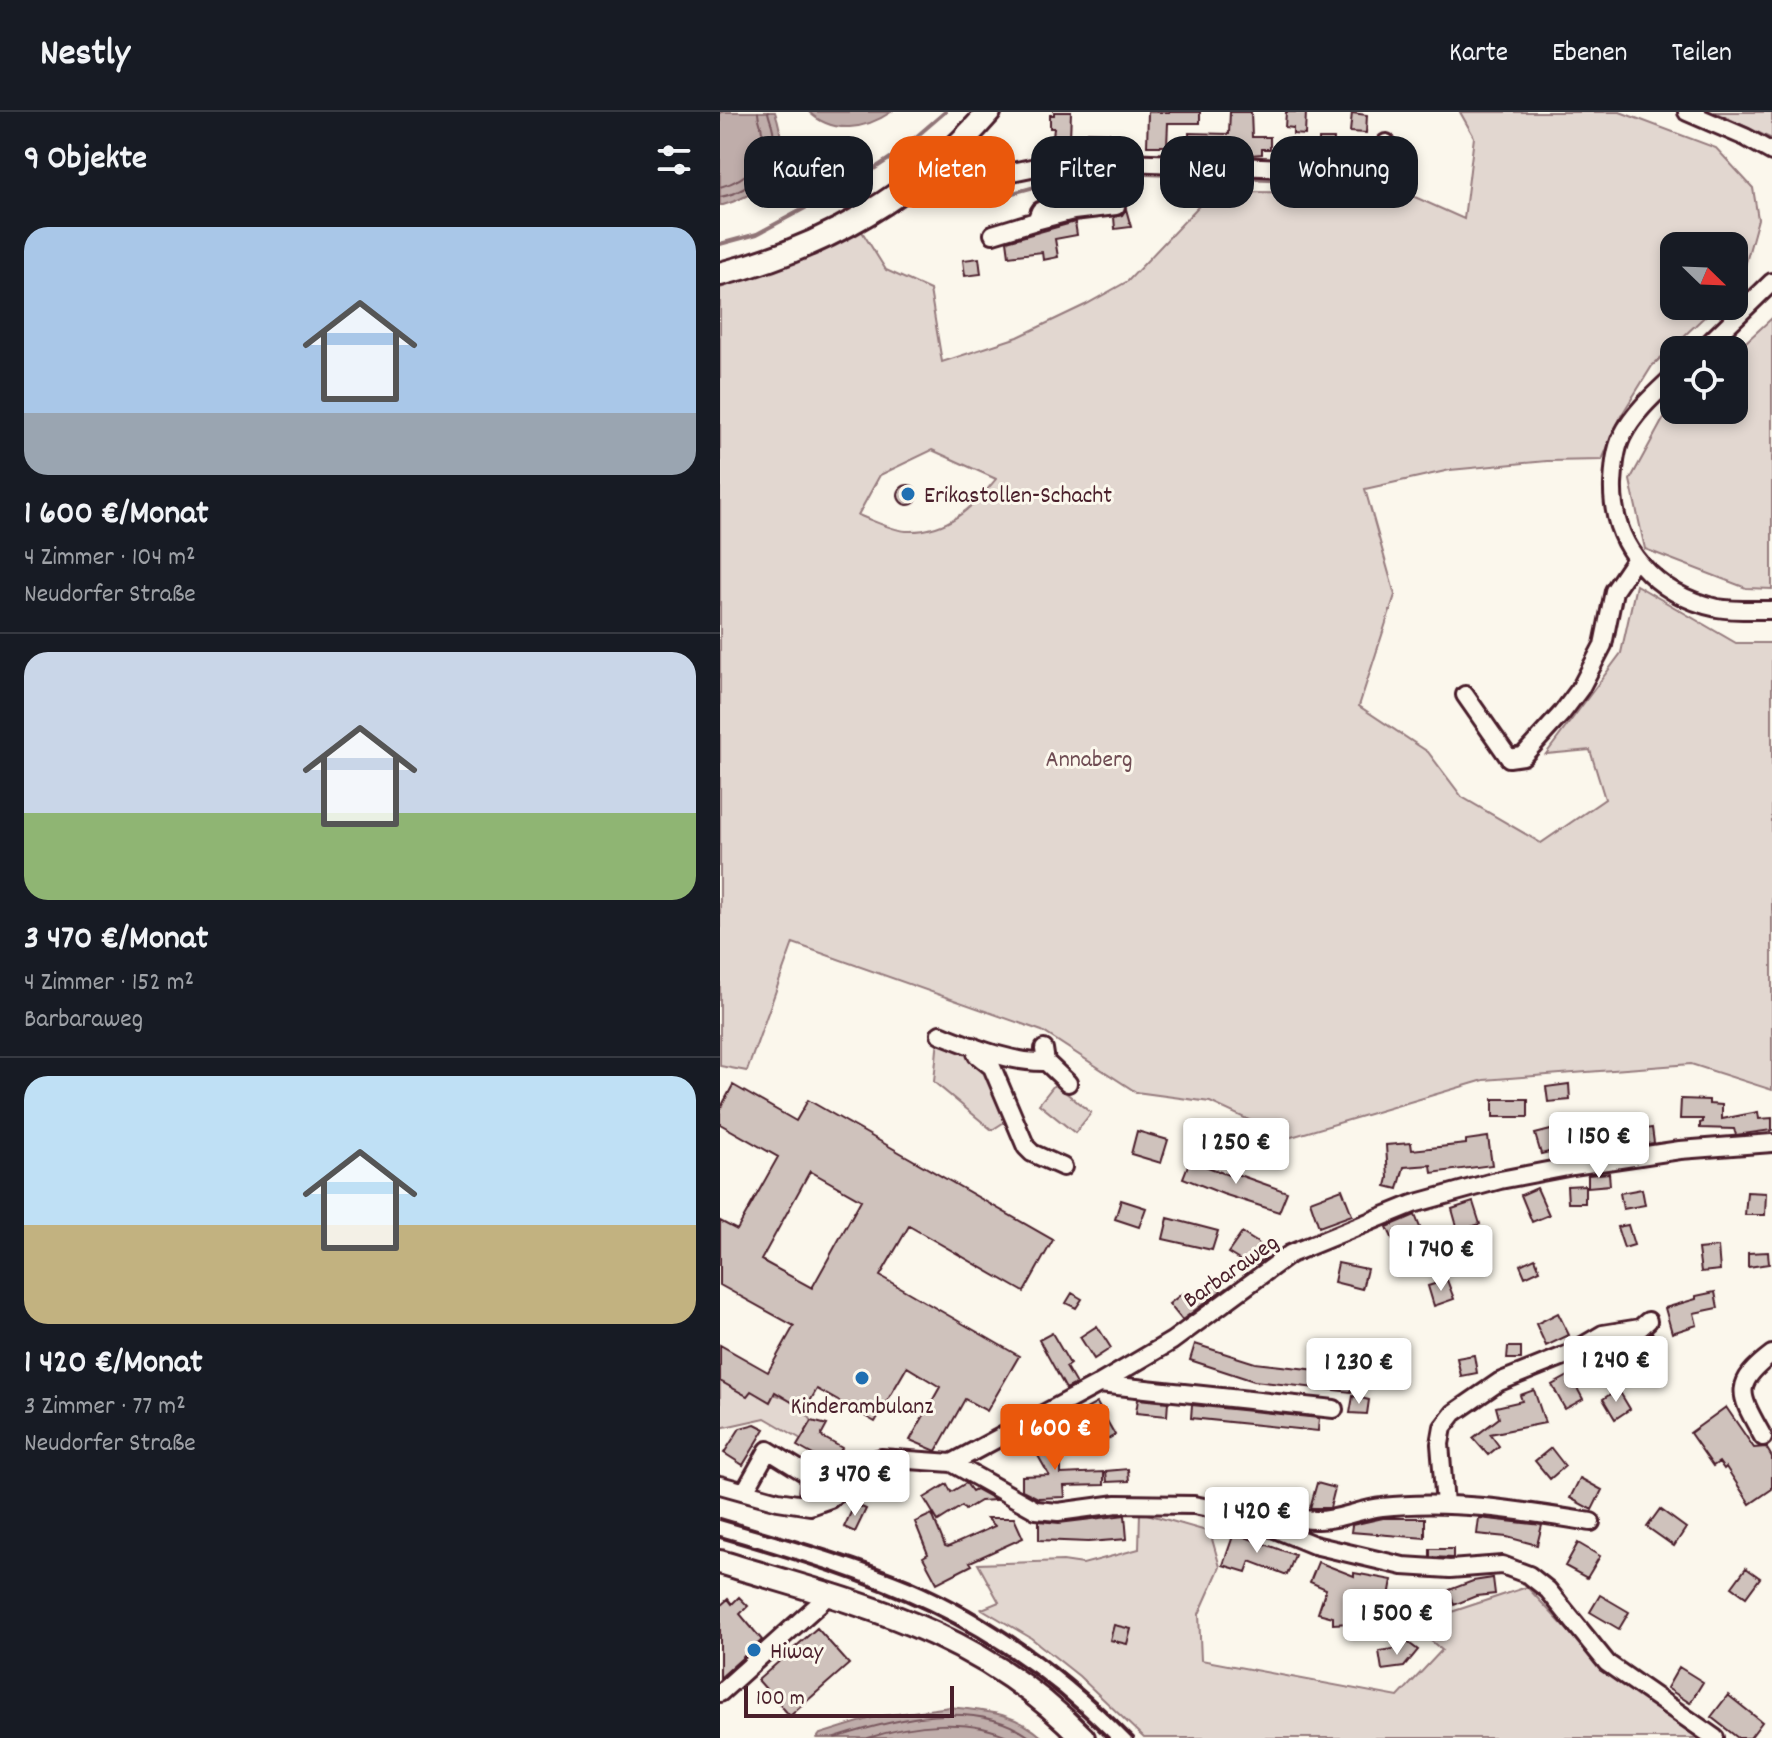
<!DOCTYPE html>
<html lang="de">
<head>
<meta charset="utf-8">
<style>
  :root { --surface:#171b24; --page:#20242c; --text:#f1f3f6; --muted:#9ea1a6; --line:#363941; --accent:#ea580c }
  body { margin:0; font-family:Dekko,sans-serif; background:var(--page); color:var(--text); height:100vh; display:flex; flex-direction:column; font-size:30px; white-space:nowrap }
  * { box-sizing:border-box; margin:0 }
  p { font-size:26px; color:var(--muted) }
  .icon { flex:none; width:44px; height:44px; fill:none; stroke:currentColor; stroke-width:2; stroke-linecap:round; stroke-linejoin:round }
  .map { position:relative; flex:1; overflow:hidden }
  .details { display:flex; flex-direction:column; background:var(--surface); width:720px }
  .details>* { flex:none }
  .banner { position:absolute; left:24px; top:24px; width:760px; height:72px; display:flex; gap:16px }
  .needle { width:52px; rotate:113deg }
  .controls { position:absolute; left:940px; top:120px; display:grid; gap:16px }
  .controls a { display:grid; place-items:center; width:88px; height:88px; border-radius:16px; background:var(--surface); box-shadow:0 4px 12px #0003; font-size:40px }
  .scale { position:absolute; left:24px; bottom:20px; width:210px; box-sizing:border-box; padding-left:8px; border:4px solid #4a1f2b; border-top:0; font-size:22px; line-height:28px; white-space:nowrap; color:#4a1f2b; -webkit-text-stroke:6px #fbf7ec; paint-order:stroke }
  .price { position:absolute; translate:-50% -68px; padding:0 18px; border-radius:8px; background:#fff; color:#222; font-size:26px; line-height:52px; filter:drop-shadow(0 2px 4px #0008) }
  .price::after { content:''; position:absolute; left:50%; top:48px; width:24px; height:18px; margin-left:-12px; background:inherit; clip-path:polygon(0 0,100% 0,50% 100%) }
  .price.on { background:var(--accent); color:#fff }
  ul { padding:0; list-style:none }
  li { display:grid; align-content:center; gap:16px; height:424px; padding:0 24px }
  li+li { border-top:2px solid var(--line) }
  li span { display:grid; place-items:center; height:248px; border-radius:24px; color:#555 }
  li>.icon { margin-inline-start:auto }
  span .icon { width:144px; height:144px; fill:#fffc; stroke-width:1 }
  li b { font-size:34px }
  h2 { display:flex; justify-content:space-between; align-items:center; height:96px; padding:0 24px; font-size:34px }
  .pill { padding:0 28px; border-radius:24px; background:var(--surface); box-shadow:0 4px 12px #0003; font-size:28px; line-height:72px }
  .pill.on { background:var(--accent); color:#fff }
  header { display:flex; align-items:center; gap:48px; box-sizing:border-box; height:112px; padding:0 40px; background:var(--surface); border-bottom:2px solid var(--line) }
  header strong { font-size:38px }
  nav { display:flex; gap:44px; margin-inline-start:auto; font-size:28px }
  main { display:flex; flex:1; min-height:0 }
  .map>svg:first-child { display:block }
  .green { fill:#e2d7d0; stroke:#967b7e; stroke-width:2; fill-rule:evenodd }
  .water { fill:#bfadaa; stroke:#907477; stroke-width:2 }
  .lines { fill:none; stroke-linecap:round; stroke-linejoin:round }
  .shore { stroke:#79585e; stroke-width:2 }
  .stream { stroke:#907477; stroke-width:4 }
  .building { fill:#cfc2bc; stroke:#4a1f2b; stroke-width:2; fill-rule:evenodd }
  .minor-casing { stroke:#4a1f2b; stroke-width:22 }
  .major-casing { stroke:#4a1f2b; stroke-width:28 }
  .minor { stroke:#fbf7ec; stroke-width:16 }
  .major { stroke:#fbf7ec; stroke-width:22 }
  .rail { stroke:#4a1f2b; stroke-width:4 }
  .poi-dot { fill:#1f6fb2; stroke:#fbf7ec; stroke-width:3 }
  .labels { text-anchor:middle; stroke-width:6; stroke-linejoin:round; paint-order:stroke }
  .poi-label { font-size:24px; fill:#4a1f2b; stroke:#fbf7ec; text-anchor:start }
  .park-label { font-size:24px; fill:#704d54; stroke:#fbf7ec }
  .street-label { font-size:24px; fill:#4a1f2b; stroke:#fbf7ec }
</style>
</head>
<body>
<header>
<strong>Nestly</strong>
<nav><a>Karte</a><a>Ebenen</a><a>Teilen</a></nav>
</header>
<main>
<section class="details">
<h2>9 Objekte<svg class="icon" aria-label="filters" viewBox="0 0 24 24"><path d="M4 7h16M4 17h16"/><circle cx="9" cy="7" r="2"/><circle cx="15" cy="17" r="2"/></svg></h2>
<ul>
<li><span style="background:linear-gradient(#a9c7e8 75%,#9aa5b1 0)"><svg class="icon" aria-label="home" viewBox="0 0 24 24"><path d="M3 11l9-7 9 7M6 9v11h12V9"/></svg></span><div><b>1 600 €/Monat</b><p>4 Zimmer · 104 m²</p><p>Neudorfer Straße</p></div></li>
<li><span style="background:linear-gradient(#c9d6e8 65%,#8fb573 0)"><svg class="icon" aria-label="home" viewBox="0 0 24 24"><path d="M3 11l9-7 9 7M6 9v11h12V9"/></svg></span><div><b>3 470 €/Monat</b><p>4 Zimmer · 152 m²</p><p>Barbaraweg</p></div></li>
<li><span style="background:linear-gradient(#bfe0f5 60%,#c2b280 0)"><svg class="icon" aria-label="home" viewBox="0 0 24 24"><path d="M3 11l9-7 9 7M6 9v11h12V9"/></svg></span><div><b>1 420 €/Monat</b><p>3 Zimmer · 77 m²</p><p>Neudorfer Straße</p></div></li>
</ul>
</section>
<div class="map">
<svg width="1052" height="1626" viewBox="0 0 1052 1626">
  <rect width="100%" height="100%" fill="#fbf7ec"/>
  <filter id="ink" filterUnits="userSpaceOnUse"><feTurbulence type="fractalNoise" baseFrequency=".0125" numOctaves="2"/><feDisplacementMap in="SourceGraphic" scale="16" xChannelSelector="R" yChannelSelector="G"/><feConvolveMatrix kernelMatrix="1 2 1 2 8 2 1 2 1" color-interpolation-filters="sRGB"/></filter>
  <g filter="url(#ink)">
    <path class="green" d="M740 0H900L996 36 1033 76 1038 107 1020 172 1014 177V134H954V194H996L932 254 901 304 882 348 827 349 730 358 645 377 675 483 639 594 708 640 742 685 821 731 885 687 870 638 826 642 901 541 916 473 1016 531H1052V978L971 952 764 968 568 1026 490 990 416 980 322 919 73 831 27 959 0 954V176L72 150 141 118 166 158 210 178 222 250 298 225 365 193 408 169 492 80 686 81 744 107 754 25ZM212 338 276 367C253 396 226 421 186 419 171 418 152 408 138 403L160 363Z
      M994 0H1052V27Z
      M1052 206V477L1026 476 925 437 910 368 946 302 954 295V298H1014V241Z
      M218 926C264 943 270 965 289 1007L272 1018 214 970Z
      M335 972 371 1001 355 1021 319 992Z
      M0 1269 27 1284 31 1279C55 1280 78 1287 92 1309L81 1327 45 1306 0 1316Z
      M420 1400 490 1420 500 1455 479 1502 481 1548 678 1585 722 1538 692 1513 807 1475 884 1557 986 1626H424L359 1564 311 1526 262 1497 279 1490 258 1452 343 1449 363 1452 419 1437Z"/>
    <path class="water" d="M0 0H55C72 48 50 80 3 93H0Z
      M89 0H171C146 17 113 23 89 0Z
      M230 1595C266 1599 294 1600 323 1626H97L100 1622 155 1605Z"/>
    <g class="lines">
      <path class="shore" d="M0 75C26 68 49 49 42 19 41 12 38 7 38 0
        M0 85C32 79 59 54 53 18 52 12 49 6 48 0
        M115 1626C174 1607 256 1585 311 1626
        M148 1626C192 1612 250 1605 291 1626"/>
      <path class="stream" d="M175 43 194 50
        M401 61 667 72
        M285 83 359 63 383 61
        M0 132 37 122 137 68 175 43 225 0"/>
    </g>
    <path class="building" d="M334 0H351L350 26 333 25 334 16H330V3H334Z
      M428 0H480V11H448L447 34H427Z
      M510 0H531L532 25H550V37H542V42L531 43 469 41V21L509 22Z
      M566 0H586L585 23 573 22V16L565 15Z
      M632 1 647 3 646 21 630 20Z
      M368 20 389 21V33L368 32Z
      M599 27H614L613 44 599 43Z
      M406 97 411 115 395 117 394 105 402 103Z
      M355 110 357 123 335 127 338 145 323 148 322 140 289 144 287 129Z
      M259 146 261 162 245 164 243 148Z
      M178 383a10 10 0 1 1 20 0a10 10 0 1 1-20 0Z
      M849 972 850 988 828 990 826 975Z
      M13 973 76 1009 88 988 333 1128 304 1180 189 1114 160 1164 299 1244 267 1299 245 1287 216 1339 190 1328 220 1275 187 1255 155 1310 97 1277 85 1298 55 1280 50 1290 31 1279 27 1284 0 1269V1233L48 1260 74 1214 0 1173V1109L17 1118 58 1045 0 1012V997ZM90 1059 141 1088 92 1176 41 1148Z
      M773 987H808V1005H773Z
      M961 987 989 988V992L1002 993V1007L1038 1000 1039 1007 1052 1006V1018L1016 1023 1014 1017 980 1016V1011L983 1010V1007H960Z
      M878 1006 883 1027 821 1042 815 1022Z
      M932 1016 934 1031 920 1033 919 1018Z
      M417 1019 448 1028 441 1051 411 1042Z
      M768 1025 772 1053 712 1061 711 1053 684 1055 678 1077 666 1074 668 1066 666 1033 691 1031 692 1038 746 1032V1028Z
      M470 1048 508 1063 509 1060 519 1063 567 1080 559 1100 503 1082 463 1066Z
      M889 1061 890 1073 868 1075V1063Z
      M865 1073V1091H848L847 1074Z
      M817 1076 829 1103 812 1110 801 1083Z
      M622 1077 632 1103 599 1115 590 1089Z
      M922 1077 925 1093 903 1097 900 1081Z
      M1027 1080 1046 1081 1045 1103H1025Z
      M401 1088 426 1096 419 1115 395 1107Z
      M753 1090 760 1112 751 1115 759 1138 745 1143 732 1097Z
      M695 1103 701 1118 674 1130 667 1115Z
      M448 1106 498 1119 492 1138 443 1127Z
      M908 1113 914 1133 904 1136 897 1115Z
      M522 1121 538 1131 546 1146 533 1153 528 1145 524 1151 508 1141Z
      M998 1135 1000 1158 981 1160 978 1137Z
      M1048 1140 1049 1152 1028 1155V1141Z
      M815 1146 820 1158 805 1165 800 1153Z
      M618 1151 647 1157 642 1177 614 1170Z
      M727 1168 734 1187 714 1194 708 1174Z
      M495 1169 501 1179 462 1208 449 1192 463 1181 468 1187 474 1188 481 1178Z
      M995 1180 998 1196 974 1201 977 1213 952 1221 945 1196 976 1187V1184Z
      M352 1181 362 1187 356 1196 346 1191Z
      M838 1201 849 1223 826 1234 816 1212Z
      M377 1214 391 1236 374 1247 360 1225Z
      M932 1220 942 1242 930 1247 923 1227Z
      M332 1221 350 1252 346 1255 356 1272 346 1277 319 1228Z
      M475 1232 535 1251 633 1262 631 1280 534 1269 470 1248Z
      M788 1235H801V1247H787Z
      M754 1243 757 1261 741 1264 737 1246Z
      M850 1263 863 1287 845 1297 832 1273Z
      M898 1277 910 1297 895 1307 883 1287Z
      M814 1278 825 1311 770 1322 779 1334 768 1343 753 1326 779 1306 776 1295 802 1289 800 1283Z
      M633 1284 649 1288 647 1302 630 1301Z
      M418 1287 448 1290 447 1304 416 1301Z
      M377 1291 395 1323 383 1330 375 1316 367 1320 357 1302Z
      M472 1293 599 1306 598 1319 471 1306Z
      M1006 1295 1034 1336 1046 1335 1052 1345V1377L1030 1392 1006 1355 1004 1357 999 1350 993 1354 970 1321Z
      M92 1309 107 1313 101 1324 122 1336 111 1353 77 1334Z
      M35 1312 45 1317 23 1353 4 1341 20 1316Z
      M328 1318 341 1340V1362L384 1360V1373L344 1374 345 1385 318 1386 302 1378V1364L329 1363 309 1328Z
      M831 1336 845 1354 830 1367 815 1349Z
      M408 1357 409 1369 387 1370 386 1359Z
      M860 1366 882 1378 872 1398 850 1386Z
      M246 1371 252 1379 256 1377 276 1388 260 1389 245 1398 242 1394 218 1409 204 1386 227 1372 231 1380Z
      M597 1371 615 1376 610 1396H590Z
      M135 1392 146 1397 135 1420 124 1415Z
      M940 1397 966 1416 954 1434 927 1415Z
      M212 1402 225 1434 228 1435 275 1414 267 1406H294L303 1426 250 1450 252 1453 217 1471 203 1445 208 1442 195 1410Z
      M405 1403 407 1427 368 1430 319 1428V1409L339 1411Z
      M663 1406H705V1426L631 1420 632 1413Z
      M759 1406 822 1413 817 1433 787 1425 757 1422Z
      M514 1421 575 1443 567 1463 530 1449 526 1460 503 1453Z
      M858 1431 880 1444 867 1466 845 1454Z
      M710 1437H733V1446L710 1445Z
      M598 1450 634 1464V1461L672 1468 668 1490 640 1485V1505L631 1511 613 1512V1505L598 1501 606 1477 590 1470Z
      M1026 1456 1040 1466 1026 1485 1012 1475Z
      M773 1466 775 1482 756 1484 734 1493 729 1478 753 1469Z
      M880 1483 909 1500 899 1517 870 1500Z
      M19 1485 28 1494 20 1502 42 1528 0 1566V1494L8 1487 12 1492Z
      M394 1513 411 1517 407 1532 390 1528Z
      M97 1516 129 1552 70 1604 38 1568Z
      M686 1529 698 1538 684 1555 662 1558 659 1539 680 1536Z
      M959 1555 983 1570 970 1591 947 1576Z
      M1008 1583 1042 1610 1030 1626H1018L991 1605Z"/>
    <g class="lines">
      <g class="minor-casing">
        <path id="minor" d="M967 0 1025 25 1052 40
          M665 38 677 39 680 68
          M227 44 246 55 274 60H292L350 48 653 59 664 46 666 31
          M319 108 353 99 396 94
          M273 122 316 109 320 99 391 65 390 48
          M982 238 1052 170
          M954 264C935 282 914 300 902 324 895 338 894 356 893 372 891 435 936 483 997 496 1015 499 1034 498 1052 498
          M745 583 789 646 803 644 842 601 860 577 883 533 894 479 915 448
          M220 922C253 935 290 951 326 950
          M253 934 257 943 272 955 306 1035 312 1041 343 1055
          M324 937 326 950 348 971
          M379 1272 614 1297
          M1043 1325C1020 1283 1011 1273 1052 1242
          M232 1351 316 1398 338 1400 397 1392 474 1393 518 1402 594 1433 683 1454 730 1457 782 1453 809 1463 828 1478 887 1551 995 1626
          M0 1373 58 1389 90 1394 110 1387 148 1350 161 1346 232 1351 379 1272 452 1229 570 1142 693 1092 780 1068 853 1054 960 1038 1052 1031
          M25 1379 48 1338 90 1364 88 1385 90 1394
          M725 1392 720 1332 723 1315 734 1301 779 1270 849 1242 883 1222 920 1216 928 1209
          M528 1402C551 1402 572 1407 595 1408 617 1409 640 1397 662 1395 731 1387 802 1399 871 1410
          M0 1581 110 1482"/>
      </g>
      <g class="major-casing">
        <path id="major" d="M0 162C104 136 199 81 269 0
          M0 1450C139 1492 257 1517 363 1626"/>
      </g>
      <use href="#minor" class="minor"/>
      <use href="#major" class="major"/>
      <path class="rail" d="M0 1407C64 1426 129 1443 191 1469 275 1505 349 1561 413 1626
        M0 1425C155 1470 271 1509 388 1626"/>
    </g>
  </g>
  <g class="poi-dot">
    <circle cx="188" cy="382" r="8"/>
    <circle cx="142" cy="1266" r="8"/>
    <circle cx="34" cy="1538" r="8"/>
  </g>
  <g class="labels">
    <g class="poi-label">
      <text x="204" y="390">Erikastollen-Schacht</text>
      <text x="142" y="1301" text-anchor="middle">Kinderambulanz</text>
      <text x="50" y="1546">Hiway</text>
    </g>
    <g class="park-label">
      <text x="369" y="654">Annaberg</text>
    </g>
    <g class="street-label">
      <text transform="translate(510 1158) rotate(-35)" y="8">Barbaraweg</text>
    </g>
  </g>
</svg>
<div class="controls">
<a><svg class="needle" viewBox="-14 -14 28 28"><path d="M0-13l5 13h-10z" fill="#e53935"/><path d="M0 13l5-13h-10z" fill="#9ea1a6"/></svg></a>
<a><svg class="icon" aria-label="locate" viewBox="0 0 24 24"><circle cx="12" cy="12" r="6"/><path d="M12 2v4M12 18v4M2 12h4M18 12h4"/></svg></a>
</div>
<div class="scale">100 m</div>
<b class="price" style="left:879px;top:1068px">1 150 €</b>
<b class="price" style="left:516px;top:1074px">1 250 €</b>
<b class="price" style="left:721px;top:1181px">1 740 €</b>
<b class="price" style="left:896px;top:1292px">1 240 €</b>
<b class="price" style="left:639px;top:1294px">1 230 €</b>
<b class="price on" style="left:335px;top:1360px">1 600 €</b>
<b class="price" style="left:135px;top:1406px">3 470 €</b>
<b class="price" style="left:537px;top:1443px">1 420 €</b>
<b class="price" style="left:677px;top:1545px">1 500 €</b>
<div class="banner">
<a class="pill">Kaufen</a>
<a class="pill on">Mieten</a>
<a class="pill">Filter</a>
<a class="pill">Neu</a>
<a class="pill">Wohnung</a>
</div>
</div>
</main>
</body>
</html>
